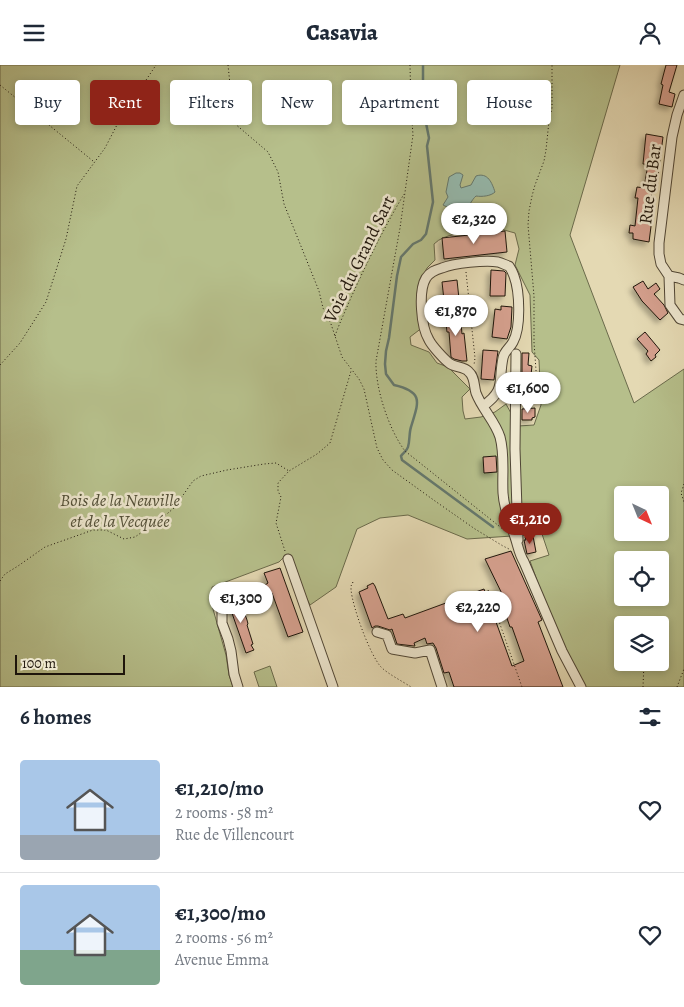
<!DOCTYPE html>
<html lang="en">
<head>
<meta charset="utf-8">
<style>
  :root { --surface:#fff; --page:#f2f2f3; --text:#1f2937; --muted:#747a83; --line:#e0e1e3; --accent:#8f2418 }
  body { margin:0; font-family:Alegreya,serif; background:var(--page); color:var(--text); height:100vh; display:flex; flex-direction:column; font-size:19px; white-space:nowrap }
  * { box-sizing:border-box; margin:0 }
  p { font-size:16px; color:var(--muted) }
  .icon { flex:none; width:28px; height:28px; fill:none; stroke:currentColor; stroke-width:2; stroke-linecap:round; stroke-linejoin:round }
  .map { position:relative; height:622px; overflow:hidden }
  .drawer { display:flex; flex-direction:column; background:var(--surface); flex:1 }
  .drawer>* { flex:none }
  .hud { position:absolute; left:15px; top:15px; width:655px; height:45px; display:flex; gap:10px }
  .needle { width:32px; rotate:137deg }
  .buttons { position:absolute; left:614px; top:421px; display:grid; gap:10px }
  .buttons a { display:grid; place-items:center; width:55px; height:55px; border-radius:5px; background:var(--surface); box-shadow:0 2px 8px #0003; font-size:25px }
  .scale { position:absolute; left:15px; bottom:12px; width:110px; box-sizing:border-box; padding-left:5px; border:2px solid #1e150b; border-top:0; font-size:14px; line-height:18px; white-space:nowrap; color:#1e150b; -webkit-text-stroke:4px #ede6ce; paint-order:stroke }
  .price { position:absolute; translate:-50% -42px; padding:0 11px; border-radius:18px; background:#fff; color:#222; font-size:16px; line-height:32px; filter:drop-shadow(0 1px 2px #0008) }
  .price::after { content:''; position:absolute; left:50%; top:30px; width:15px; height:11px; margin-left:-8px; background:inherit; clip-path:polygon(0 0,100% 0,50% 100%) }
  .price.active { background:var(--accent); color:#fff }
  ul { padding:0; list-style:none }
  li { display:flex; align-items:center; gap:15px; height:125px; padding:0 20px }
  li+li { border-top:1px solid var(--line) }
  li span { display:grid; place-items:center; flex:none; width:140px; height:100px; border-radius:5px; color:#555 }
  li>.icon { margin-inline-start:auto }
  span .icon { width:60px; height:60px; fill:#fffc; stroke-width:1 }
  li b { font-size:21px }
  h2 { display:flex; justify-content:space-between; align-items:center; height:60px; padding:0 20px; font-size:21px }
  .tag { padding:0 18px; border-radius:5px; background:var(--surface); box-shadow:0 2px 8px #0003; font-size:18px; line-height:45px }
  .tag.active { background:var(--accent); color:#fff }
  header { display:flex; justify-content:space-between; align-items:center; height:65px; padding:0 20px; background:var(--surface); font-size:22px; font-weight:800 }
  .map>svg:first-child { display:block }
  .green { fill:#b6bf8b; stroke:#6a6a4b; fill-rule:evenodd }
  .water { fill:#95baae; stroke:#65786d }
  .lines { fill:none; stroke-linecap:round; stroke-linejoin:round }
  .stream { stroke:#65786d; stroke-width:2.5 }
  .building { fill:#d5a08e; stroke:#1e150b; filter:url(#shadow) }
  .minor-casing { stroke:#504635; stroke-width:11 }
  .path { stroke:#1e150b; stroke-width:1; stroke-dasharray:1 2.5; stroke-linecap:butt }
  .minor { stroke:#ede6ce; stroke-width:9 }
  .labels { text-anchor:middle; stroke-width:5; stroke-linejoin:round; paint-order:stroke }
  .street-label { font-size:18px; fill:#1e150b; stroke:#ede6ce }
  .park-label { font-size:18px; font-style:italic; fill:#535038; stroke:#ede6ce }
</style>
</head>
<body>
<header><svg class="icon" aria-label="menu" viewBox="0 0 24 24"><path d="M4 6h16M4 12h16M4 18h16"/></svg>Casavia<svg class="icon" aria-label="person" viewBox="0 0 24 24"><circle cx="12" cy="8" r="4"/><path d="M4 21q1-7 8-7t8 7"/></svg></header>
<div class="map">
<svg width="684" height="622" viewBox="0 0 684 622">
  <defs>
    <filter id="shadow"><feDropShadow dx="-3.5" dy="3.5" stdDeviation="2.5" flood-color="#0004"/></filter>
  </defs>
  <rect width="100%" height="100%" fill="#e4d9b3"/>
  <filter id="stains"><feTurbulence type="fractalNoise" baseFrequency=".004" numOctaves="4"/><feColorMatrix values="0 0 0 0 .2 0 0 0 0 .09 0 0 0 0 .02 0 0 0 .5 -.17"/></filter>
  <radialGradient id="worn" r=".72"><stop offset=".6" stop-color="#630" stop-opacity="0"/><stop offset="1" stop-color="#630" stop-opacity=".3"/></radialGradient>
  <path class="green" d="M0 0H620L570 170 634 338 684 304V622H576L574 618 530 496 549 490 542 469 467 474 408 450 380 453 357 464 336 522 310 540 301 522 289 489 284 492 279 497 212 522 211 537 226 590 229 610 233 622H0ZM493 162 515 168 519 184 515 200 530 230 532 287 539 295 541 340 534 360 518 361 506 339 495 347 481 352 465 354 463 346 462 332 470 324 448 302 437 298 429 287 411 280 410 272 427 259 423 211 427 203 435 195 434 179C445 168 464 168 479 168L484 163ZM622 430H660V468H622ZM622 495H660V532H622ZM622 560H660V598H622Z
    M270 601 277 622H259L254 607Z"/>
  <path class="water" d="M456 108H460L463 110 460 120 461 123 471 120 476 111C488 107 492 118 495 127 491 131 482 132 476 131 471 135 469 144 462 147L457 146 450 140 447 142 443 140 448 132 446 127 449 112Z"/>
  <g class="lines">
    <path class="stream" d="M423 0V43L429 73 427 81 433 137 426 169 421 175 413 179 401 192 397 211 389 273 386 286 385 299 386 309 394 320C425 327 418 338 411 362 409 368 410 375 408 382 407 386 403 388 401 391L402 395 493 462"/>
  </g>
  <path class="building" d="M666 0H677L669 27 675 29 672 42 659 39 663 20 661 19Z
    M646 69 663 72 657 118H653L650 141H651V146H653L649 177 633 174V168H629L630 160 635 161 638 133H635L637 122 644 123 648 99H643Z
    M505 166 507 187 444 194 442 173Z
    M491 205 504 206 506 208 505 231H490Z
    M457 215 459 234 444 235 442 217Z
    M643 216 648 224 656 218 660 224 654 229 664 240 668 248 660 255 642 236 633 222Z
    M501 241 512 242 511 262 507 274 492 272 495 244 501 245Z
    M460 247 462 269 464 268 467 296H462L454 294 451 292 449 267H447L445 249Z
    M645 267 660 285 655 290 656 292 651 296 646 289 648 286 637 274Z
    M483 285 498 286 494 315 481 314Z
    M522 288H529L528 300 532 301 530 318 522 317Z
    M535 343V352L532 353V355H522V344Z
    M496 391 497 407 484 408 483 392Z
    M533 471 536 487 527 489 524 475H526L525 472Z
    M511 486 542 555 538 557 563 622H454L449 607 444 608 436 583 433 578 427 579 425 573 414 578 415 581H414L397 579 392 564 390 565 378 561H375L372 563 359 527 368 523 367 521 373 518 375 521 388 554 403 549 405 553 484 524 512 601 524 596 512 562H510L502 539 506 537 485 494Z
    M280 503 303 567 288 572 272 528 268 529 265 520 268 518 264 508Z
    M236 531 241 545 243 544 247 555 248 559 247 560 253 579 251 580 254 585 246 588 227 534Z"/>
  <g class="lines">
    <g class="minor-casing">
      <path id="minor" d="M684 30 677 50 672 72 659 178V189L661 199 669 211 670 240 680 254 684 255
        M669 211 679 213 684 215
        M516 289 515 384 518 475
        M483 341C506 325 498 317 503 293 504 286 510 283 513 277 521 263 520 227 514 211 513 208 511 204 509 201 505 200 502 198 498 197 485 195 454 198 442 203 435 205 430 207 426 213 418 226 421 262 429 275 432 281 444 294 449 298 455 303 464 301 469 307 475 312 474 322 476 328 482 344 495 356 500 372 505 390 502 410 503 428 504 446 510 456 515 472 518 481 519 489 524 497L562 586 581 622
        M288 494 333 622
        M224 543 222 547V558L228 574 231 586 234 609 238 622
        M377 567 387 570 392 584 415 588 430 585 442 622"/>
    </g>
    <path class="path" d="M228 0 234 58 268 87 278 107 284 139 319 226 323 243 331 259 342 292 359 314 364 324 375 374 377 383 383 395 392 405 435 436 475 464 503 481 509 484
      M410 0 411 42 413 70 400 163 376 296C375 323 389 365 405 386L504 465
      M0 20 93 96
      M466 207 475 293 474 300
      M335 271C339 259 345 247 350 235 366 199 384 163 404 129
      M0 300 20 278 46 237 66 174 77 121 105 83 119 56 156 0
      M524 335 538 334 534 277V231L528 160 529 146 532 131 535 120 544 96 546 85 549 56 552 43V0
      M684 419 681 428 684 437
      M285 486 276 458 281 432 278 426V418L289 406 317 389 330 378 351 306
      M0 516 5 509 18 501 45 482 93 465H106L124 474 135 472 162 453 174 443 193 416 201 411 227 405 264 399 276 398 289 406
      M353 517C351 521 351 520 351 524 352 541 370 590 381 602 388 609 402 616 411 622
      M488 525 522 622
      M645 560V554
      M643 622 644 598
      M677 622 684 604"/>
    <use href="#minor" class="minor"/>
  </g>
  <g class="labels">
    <g class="street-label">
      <text transform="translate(650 119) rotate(-83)" y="6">Rue du Bar</text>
      <text transform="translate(359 194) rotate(-64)" y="6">Voie du Grand Sart</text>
    </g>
    <g class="park-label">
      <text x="120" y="441">Bois de la Neuville<tspan x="120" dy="21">et de la Vecquée</tspan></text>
    </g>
  </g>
  <rect width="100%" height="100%" filter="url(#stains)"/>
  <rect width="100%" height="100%" fill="url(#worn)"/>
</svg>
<div class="buttons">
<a><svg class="needle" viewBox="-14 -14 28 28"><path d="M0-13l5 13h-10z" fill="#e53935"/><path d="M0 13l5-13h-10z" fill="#747a83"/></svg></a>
<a><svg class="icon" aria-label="locate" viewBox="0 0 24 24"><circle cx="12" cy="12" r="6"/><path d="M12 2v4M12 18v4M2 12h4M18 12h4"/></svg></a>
<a><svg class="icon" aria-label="layers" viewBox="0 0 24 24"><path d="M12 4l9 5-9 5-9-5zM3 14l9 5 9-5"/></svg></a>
</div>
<div class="scale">100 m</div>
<b class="price" style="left:474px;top:180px">€2,320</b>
<b class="price" style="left:456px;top:272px">€1,870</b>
<b class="price" style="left:528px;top:349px">€1,600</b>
<b class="price active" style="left:530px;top:480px">€1,210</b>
<b class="price" style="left:241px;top:559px">€1,300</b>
<b class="price" style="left:478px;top:568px">€2,220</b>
<div class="hud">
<a class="tag">Buy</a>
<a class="tag active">Rent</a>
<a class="tag">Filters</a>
<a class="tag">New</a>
<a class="tag">Apartment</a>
<a class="tag">House</a>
</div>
</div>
<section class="drawer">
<h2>6 homes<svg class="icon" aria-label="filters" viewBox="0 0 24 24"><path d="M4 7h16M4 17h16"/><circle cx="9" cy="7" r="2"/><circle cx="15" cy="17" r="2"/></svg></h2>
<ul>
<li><span style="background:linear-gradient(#a9c7e8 75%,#9aa5b1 0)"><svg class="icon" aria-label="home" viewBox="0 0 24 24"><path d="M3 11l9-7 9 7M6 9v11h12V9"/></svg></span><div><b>€1,210/mo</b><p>2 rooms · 58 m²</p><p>Rue de Villencourt</p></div><svg class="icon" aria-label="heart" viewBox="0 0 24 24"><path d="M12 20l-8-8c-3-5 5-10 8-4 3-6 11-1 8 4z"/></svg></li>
<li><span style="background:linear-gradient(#a9c7e8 65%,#7fa58c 0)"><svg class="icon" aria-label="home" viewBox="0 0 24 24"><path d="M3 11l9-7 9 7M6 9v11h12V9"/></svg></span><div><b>€1,300/mo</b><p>2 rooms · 56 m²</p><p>Avenue Emma</p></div><svg class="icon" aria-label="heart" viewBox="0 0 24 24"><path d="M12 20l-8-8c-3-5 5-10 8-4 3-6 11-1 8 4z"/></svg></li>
</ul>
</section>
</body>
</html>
